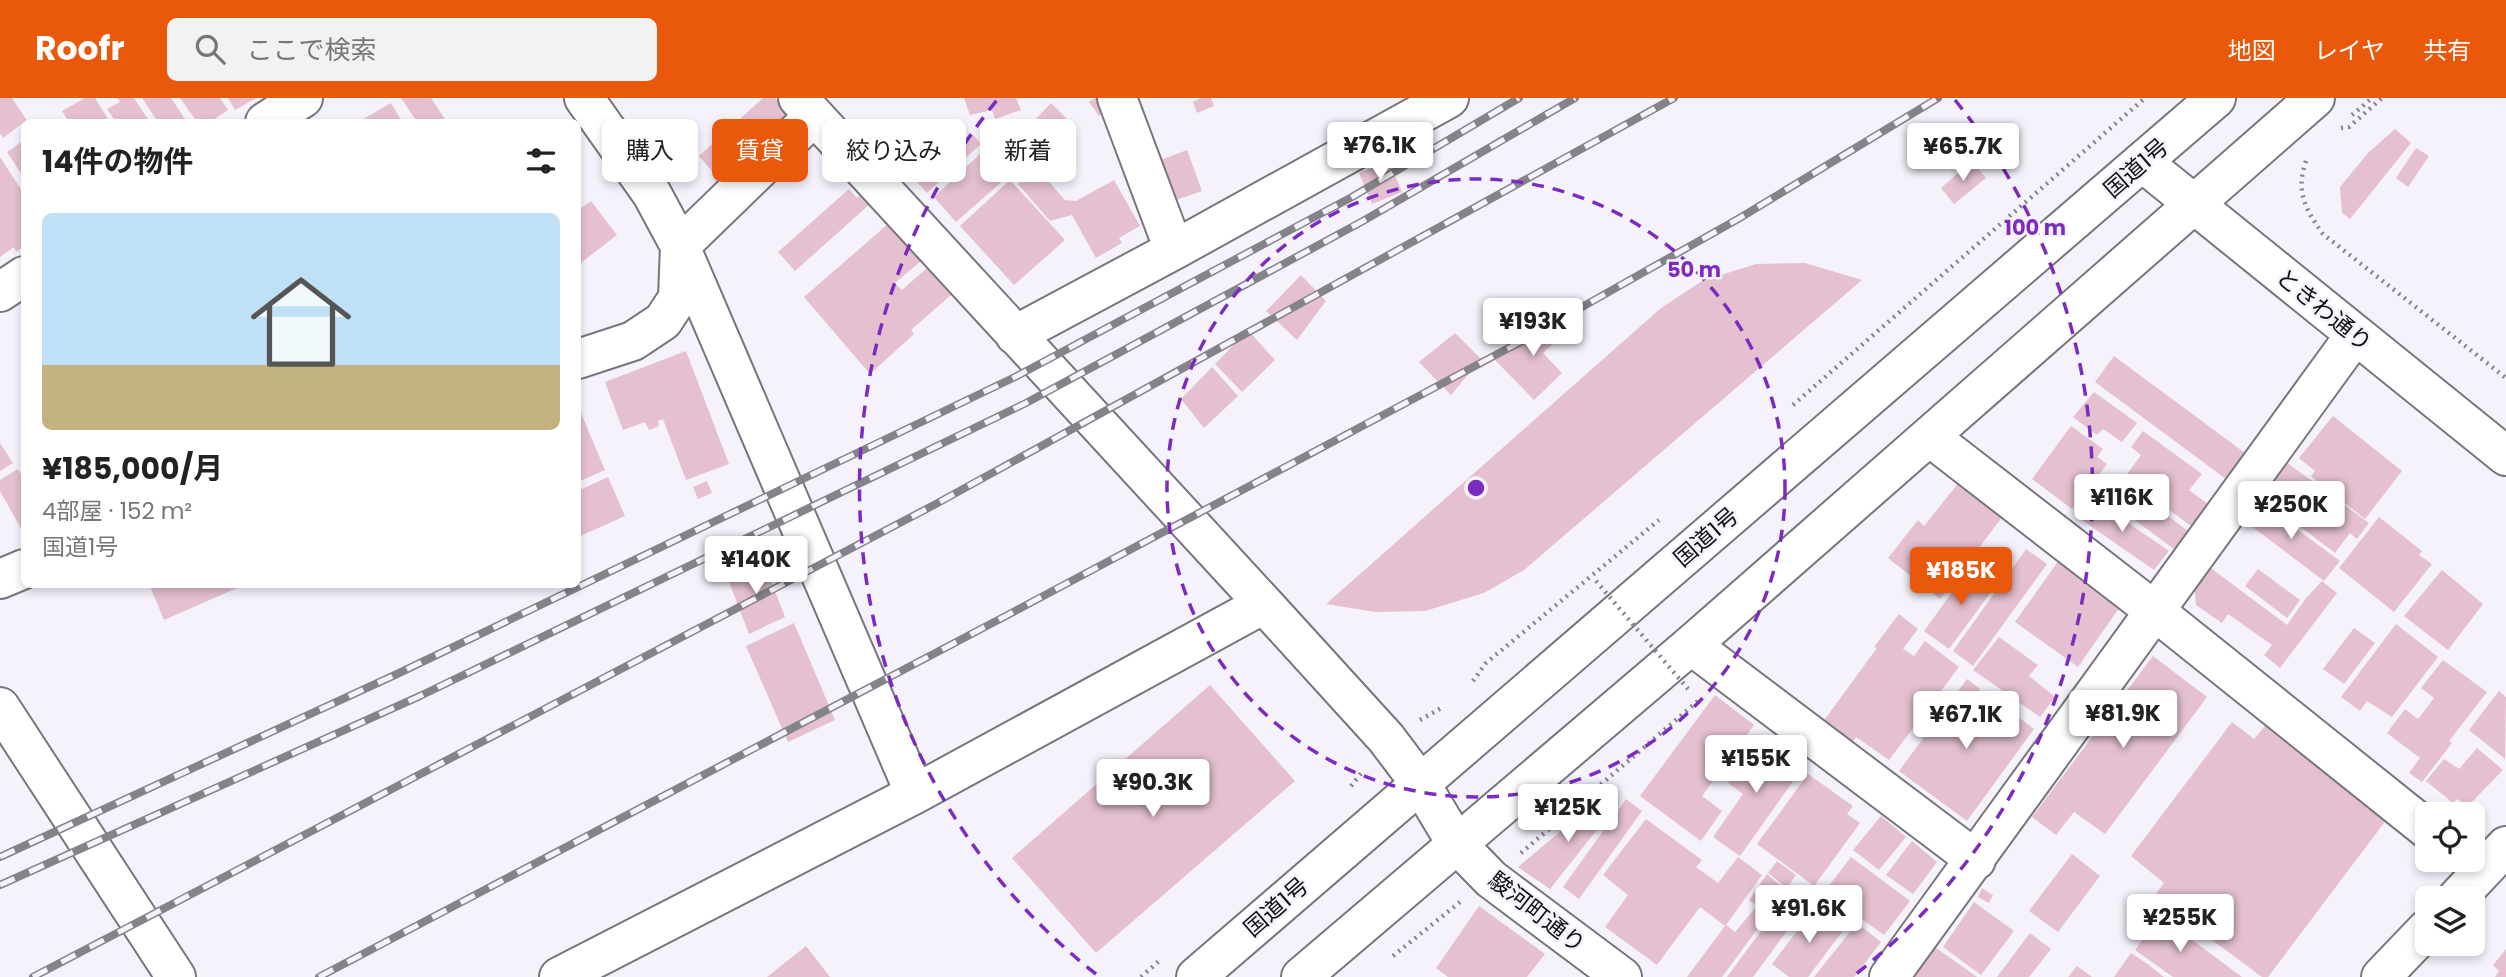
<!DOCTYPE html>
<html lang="ja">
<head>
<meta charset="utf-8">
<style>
  :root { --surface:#fff; --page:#f2f2f2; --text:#222; --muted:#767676; --accent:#ea580c }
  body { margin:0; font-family:Poppins,"Noto Sans JP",sans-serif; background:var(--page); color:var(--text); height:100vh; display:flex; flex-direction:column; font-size:26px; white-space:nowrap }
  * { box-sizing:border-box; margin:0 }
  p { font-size:23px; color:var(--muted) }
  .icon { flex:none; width:38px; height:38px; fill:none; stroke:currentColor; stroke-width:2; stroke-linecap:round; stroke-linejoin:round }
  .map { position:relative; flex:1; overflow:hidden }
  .sheet { position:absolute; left:21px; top:21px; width:560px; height:469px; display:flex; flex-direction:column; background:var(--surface); border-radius:10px; box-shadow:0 4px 10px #0003 }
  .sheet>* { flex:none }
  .guide { position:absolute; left:602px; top:21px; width:665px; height:63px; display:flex; gap:14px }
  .fabs { position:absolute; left:2415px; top:704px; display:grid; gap:14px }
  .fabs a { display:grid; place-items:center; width:70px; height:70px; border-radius:10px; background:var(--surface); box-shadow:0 4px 10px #0003; font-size:35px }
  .price { position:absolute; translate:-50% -60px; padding:0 16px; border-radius:7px; background:#fff; color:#222; font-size:23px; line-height:46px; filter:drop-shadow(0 2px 4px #0008) }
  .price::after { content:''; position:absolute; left:50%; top:42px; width:21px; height:16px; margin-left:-10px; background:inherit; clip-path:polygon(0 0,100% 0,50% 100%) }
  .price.on { background:var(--accent); color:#fff }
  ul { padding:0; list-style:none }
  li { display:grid; align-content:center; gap:14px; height:371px; padding:0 21px }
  li span { display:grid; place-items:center; height:217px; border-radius:10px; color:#555 }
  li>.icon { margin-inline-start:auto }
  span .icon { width:126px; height:126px; fill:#fffc; stroke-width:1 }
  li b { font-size:30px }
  h2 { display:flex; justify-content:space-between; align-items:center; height:84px; padding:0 21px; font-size:30px }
  .tag { padding:0 24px; border-radius:10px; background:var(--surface); box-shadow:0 4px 10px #0003; font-size:24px; line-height:63px }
  .tag.on { background:var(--accent); color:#fff }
  header { display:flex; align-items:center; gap:42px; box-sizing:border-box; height:98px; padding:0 35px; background:var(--accent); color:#fff }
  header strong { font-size:33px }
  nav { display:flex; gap:38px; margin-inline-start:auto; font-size:24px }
  .search { width:490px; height:63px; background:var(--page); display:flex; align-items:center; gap:18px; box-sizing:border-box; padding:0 24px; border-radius:10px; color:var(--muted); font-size:26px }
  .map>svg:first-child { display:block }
  .building { fill:#e4c0d0 }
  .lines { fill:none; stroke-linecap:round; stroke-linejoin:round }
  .minor-casing { stroke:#78757d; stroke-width:42 }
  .highway-casing { stroke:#78757d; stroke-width:42 }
  .path { stroke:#85838a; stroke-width:4.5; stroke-dasharray:2 5; stroke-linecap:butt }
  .minor { stroke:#fff; stroke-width:38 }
  .highway { stroke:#fff; stroke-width:38 }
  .rail-casing { stroke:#85838a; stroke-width:8 }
  .rail { stroke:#f5f2fc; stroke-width:5; stroke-dasharray:16; stroke-linecap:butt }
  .path-bridge { stroke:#85838a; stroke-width:4.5; stroke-dasharray:2 5; stroke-linecap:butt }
  .ring { fill:none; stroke:#7b2cbf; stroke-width:3.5; stroke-dasharray:12 9 }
  .labels { text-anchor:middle; stroke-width:5; stroke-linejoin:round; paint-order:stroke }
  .street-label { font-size:23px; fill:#100f12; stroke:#f5f2fc }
  .centre { fill:#7b2cbf; stroke:#f5f2fc; stroke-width:3.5 }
  .ring-label { font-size:21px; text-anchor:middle; font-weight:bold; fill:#7b2cbf; stroke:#f5f2fc; stroke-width:5; stroke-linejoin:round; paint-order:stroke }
</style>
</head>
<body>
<header>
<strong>Roofr</strong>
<div class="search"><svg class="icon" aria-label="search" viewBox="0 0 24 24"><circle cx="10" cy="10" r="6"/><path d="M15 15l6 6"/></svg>ここで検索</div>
<nav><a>地図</a><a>レイヤ</a><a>共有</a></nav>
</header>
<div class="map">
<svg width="2506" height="879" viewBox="0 0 2506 879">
  <rect width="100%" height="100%" fill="#f5f2fc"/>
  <path class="building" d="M0 0H12L28 24H24L3 40 0 35Z
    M85 0H95L110 24H69L62 13Z
    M117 0H134L150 24H116L107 11 120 4Z
    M142 0H171L187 24H158Z
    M180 0H220L228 12 210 24H197Z
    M228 0H256L235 12Z
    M401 0H431L447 24H417Z
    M763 0H775L787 13 785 28 732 77 717 79 699 58Z
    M964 0H1016L1021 12 995 21 992 12 970 17Z
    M1095 0H1103L1107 10 1099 18 1089 4Z
    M1201 0H1211L1214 8 1197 15 1193 4Z
    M391 5 402 24H358Z
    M1051 5 1068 22 1047 43 1030 27Z
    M1012 26 1038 52 956 124 934 99Z
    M2395 31 2411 45 2350 121 2342 115 2340 89 2368 55Z
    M952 33 963 46 973 37 981 46 927 95 907 73Z
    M24 42V80L7 54Z
    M2416 50 2429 58 2408 89 2396 80Z
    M1187 52 1202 93 1176 102 1161 62Z
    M0 59 24 96V148L16 154 14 149 0 159Z
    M1389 63 1402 94 1372 106 1359 75Z
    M1972 63 1986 80 1954 106 1941 90Z
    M1035 68 1065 102 1076 103 1114 82 1140 128 1119 140 1122 145 1096 160 1072 117 1050 123 1018 86Z
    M1010 82 1065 142 1014 187 960 128Z
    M849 91 857 100 861 96 870 106 795 173 778 154Z
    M591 103 617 137 578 167V112Z
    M888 126 921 163 895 185 902 192 927 170 951 197 911 232 914 236 870 276 804 199Z
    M1805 165 1862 182 1524 472 1484 495 1425 513 1375 514 1326 506 1661 210 1702 183 1756 166Z
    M1301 177 1326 203 1297 242 1266 213Z
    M1544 217 1564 236 1543 255 1562 275 1534 302 1495 262Z
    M1248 232 1275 262 1242 294 1215 266Z
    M1455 235 1481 261 1451 297 1419 264Z
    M686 253 729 366 686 382 663 321 658 323 659 328 649 332 645 324 623 332 605 284Z
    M2114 258 2249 358 2230 384 2095 284Z
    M1212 269 1238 298 1204 330 1181 301Z
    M2094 294 2137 325 2122 344 2103 331 2097 337 2073 319Z
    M578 308 605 372 578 384Z
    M2333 318 2402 373 2365 421 2311 378 2315 373 2299 360Z
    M2071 328 2103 351 2097 359 2107 366 2072 411 2032 381Z
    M2143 333 2202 376 2189 392 2212 409 2195 431 2125 379 2141 357 2131 349Z
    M0 345 13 365 0 373Z
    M2286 364 2369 425 2357 441 2350 435 2335 455 2260 398Z
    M18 371 24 382V436L0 393V382Z
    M608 379 625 418 578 439V393Z
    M2119 381 2192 436 2178 454 2105 400Z
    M707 383 712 395 698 401 693 389Z
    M1960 383 2003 418 1940 501 1888 460 1918 422 1924 428Z
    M2090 399 2169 453 2154 472 2076 418Z
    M2257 402 2340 463 2324 483 2242 421Z
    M2379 419 2422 453 2419 457 2432 466 2394 514 2339 470Z
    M2026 451 2047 466 1973 568 1953 553Z
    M762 459 785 519 749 536 726 476Z
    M2059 462 2122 506 2078 569 2015 524Z
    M1972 467 1997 486 1949 551 1924 533Z
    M2208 468 2287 527 2306 500 2322 483 2337 495 2280 570 2264 557 2272 547 2228 516 2222 525 2196 507 2194 486Z
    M2258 471 2300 502 2287 520 2245 488Z
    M2442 472 2483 506 2448 552 2404 518Z
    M149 486H246L164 522Z
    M1899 516 1918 531 1903 551 1914 558 1925 543 1959 569 1889 662 1856 639 1851 646 1822 625 1877 550 1874 549Z
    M794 525 835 622 788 644 746 548Z
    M2396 526 2438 559 2392 619 2367 603 2360 613 2341 599Z
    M2354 530 2375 545 2344 586 2323 571Z
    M1999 539 2038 567 2029 578 2055 599 2040 619 1973 572Z
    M2153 558 2207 599 2105 736 2074 714 2056 737 2032 719Z
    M2443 562 2487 594 2449 643 2452 645 2422 684 2409 675 2420 660 2387 635 2405 611 2418 621 2434 600 2421 590Z
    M1967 581 1980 591 1969 606 1978 613 1990 597 2034 631 1967 723 1899 673Z
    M1210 587 1295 683 1096 855 1012 760Z
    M2499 593 2506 599 2505 661 2469 632Z
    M1715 597 1754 627 1702 698 1722 713 1701 743 1640 698Z
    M2269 623 2318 659 2313 665 2387 721 2268 879H2262L2204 836 2200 841 2151 803 2164 785 2131 758 2232 624 2254 641Z
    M1758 642 1770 649 1772 647 1791 661 1787 666 1799 675 1740 758 1713 739 1743 696 1728 685Z
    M2477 650 2503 672 2468 708 2457 701 2453 705 2426 683 2444 661 2459 671Z
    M1808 676 1853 708 1847 716 1860 725 1814 788 1757 746Z
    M1605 694 1619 704 1550 791 1518 769 1568 727 1586 714Z
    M1626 701 1642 713 1579 801 1563 789Z
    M1881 718 1906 739 1879 772 1853 752Z
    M1646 721 1702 762 1696 769 1718 785 1738 759 1762 777 1726 827 1735 834 1757 808 1749 802 1767 776 1786 792 1722 879H1687L1725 828 1700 809 1657 867 1605 829 1628 797 1603 777Z
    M1912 743 1937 764 1913 796 1886 777Z
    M2072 756 2100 778 2058 834 2029 813Z
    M1851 759 1910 803 1884 837 1860 820 1857 825 1821 798Z
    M1777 763 1796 777 1787 790 1768 775Z
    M1795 787 1812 799 1753 879H1727Z
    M1982 790 1993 797 1989 805 1978 799Z
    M1974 804 2014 833 1981 877 1943 849Z
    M1479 808 1545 856 1527 879H1448L1436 870Z
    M1816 808 1845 830 1808 879H1789L1772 866Z
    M2160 818 2242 879H2173L2135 852Z
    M1857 825 1881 844 1854 879H1814Z
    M2030 835 2051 851 2029 879H1997Z
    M1932 847 1977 879H1910Z
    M806 848 830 879H767Z
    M2506 851V879H2495L2499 873 2493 867Z
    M2131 855 2146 865 2164 879H2114Z
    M2077 868 2092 879H2068Z"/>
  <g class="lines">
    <g class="minor-casing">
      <path id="minor" d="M798 0 1264 506
        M1117 0 1174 152
        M814 18 680 148 915 696
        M265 24 303 0
        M2142 64 2506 358
        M0 194 24 178
        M1015 237 1174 152 1449 0
        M578 261 633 243 663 223 678 200 680 148 652 96 584 0
        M1930 339 2156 514 2427 731
        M0 481 24 471
        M1691 547 1976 762
        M0 609 176 879
        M2457 800 2506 748
        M559 879 915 696 1264 506 1386 640 1420 685 1456 745 1491 781 1622 879
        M1889 879 2355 237
        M2381 879 2427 831"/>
    </g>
    <g class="highway-casing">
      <path id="highway" d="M1196 879 2216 0
        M1301 879 1691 547 2315 0"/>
    </g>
    <path class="path" d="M2352 17 2372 0
      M2341 30 2349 29 2382 0
      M2306 63C2295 94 2306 112 2323 136L2506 280
      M1793 307 2145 0
      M1473 583 1486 565 1659 422
      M1420 622 1443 609
      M1351 688 1363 673
      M1521 755 1698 603
      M1393 858 1460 804
      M1141 879 1159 863"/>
    <use href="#minor" class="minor"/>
    <use href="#highway" class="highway"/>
    <g class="rail-casing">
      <path id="rail" d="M0 759 397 576 1015 279 1352 99 1519 0
        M0 787 420 598 1026 305 1363 123 1575 0
        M33 879 934 407 1674 0
        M319 879 1000 521 1520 244 1738 121 1938 0"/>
    </g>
    <use href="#rail" class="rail"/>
    <path class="path-bridge" d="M1596 483 1688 591"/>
  </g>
  <g class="ring">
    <circle cx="1476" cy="390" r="309"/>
    <path d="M1096 876A617 617 0 0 1 997 2M1955 2A617 617 0 0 1 1856 876"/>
  </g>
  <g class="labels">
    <g class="street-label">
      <text transform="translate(2136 70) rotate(-41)" y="8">国道1号</text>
      <text transform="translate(2324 212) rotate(39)" y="8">ときわ通り</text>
      <text transform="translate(1706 439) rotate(-41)" y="8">国道1号</text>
      <text transform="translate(1276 809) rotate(-41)" y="8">国道1号</text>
      <text transform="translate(1537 814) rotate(38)" y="8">駿河町通り</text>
    </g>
  </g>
  <circle cx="1476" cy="390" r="10" class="centre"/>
  <g class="ring-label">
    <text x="2035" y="137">100 m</text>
    <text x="1694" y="179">50 m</text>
  </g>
</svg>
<div class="fabs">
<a><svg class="icon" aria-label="locate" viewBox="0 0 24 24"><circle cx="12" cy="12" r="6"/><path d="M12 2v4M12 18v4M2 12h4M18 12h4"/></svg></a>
<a><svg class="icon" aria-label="layers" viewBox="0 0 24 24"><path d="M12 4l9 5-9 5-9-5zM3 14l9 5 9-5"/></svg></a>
</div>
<b class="price" style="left:1380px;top:84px">¥76.1K</b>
<b class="price" style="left:1963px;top:85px">¥65.7K</b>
<b class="price" style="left:1533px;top:260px">¥193K</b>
<b class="price" style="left:2122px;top:436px">¥116K</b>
<b class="price" style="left:2291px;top:443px">¥250K</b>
<b class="price" style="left:756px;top:498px">¥140K</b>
<b class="price on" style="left:1961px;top:509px">¥185K</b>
<b class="price" style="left:2123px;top:652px">¥81.9K</b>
<b class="price" style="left:1966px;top:653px">¥67.1K</b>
<b class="price" style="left:1756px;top:697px">¥155K</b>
<b class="price" style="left:1153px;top:721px">¥90.3K</b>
<b class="price" style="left:1568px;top:746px">¥125K</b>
<b class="price" style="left:1809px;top:847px">¥91.6K</b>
<b class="price" style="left:2180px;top:856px">¥255K</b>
<div class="guide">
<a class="tag">購入</a>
<a class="tag on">賃貸</a>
<a class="tag">絞り込み</a>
<a class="tag">新着</a>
</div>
<section class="sheet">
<h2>14件の物件<svg class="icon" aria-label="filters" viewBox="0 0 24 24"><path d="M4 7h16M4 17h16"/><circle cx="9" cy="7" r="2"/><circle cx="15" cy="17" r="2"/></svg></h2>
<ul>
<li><span style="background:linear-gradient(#bfe0f5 70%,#c2b280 0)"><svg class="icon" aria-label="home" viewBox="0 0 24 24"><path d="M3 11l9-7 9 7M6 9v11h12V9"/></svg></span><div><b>¥185,000/月</b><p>4部屋 · 152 m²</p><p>国道1号</p></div></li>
</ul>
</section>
</div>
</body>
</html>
